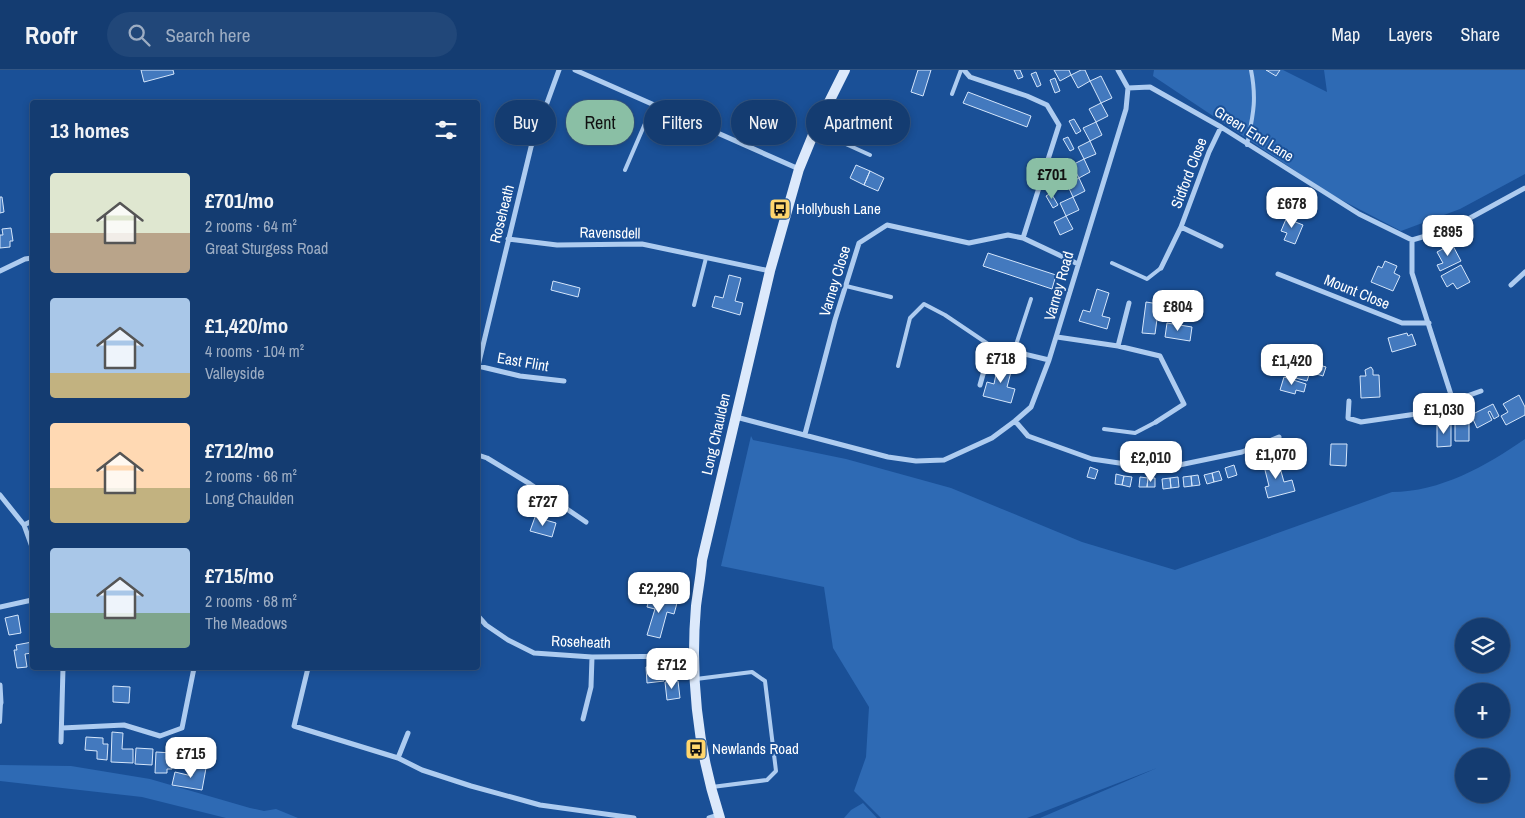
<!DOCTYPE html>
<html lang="en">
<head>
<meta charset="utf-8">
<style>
  :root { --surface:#143c71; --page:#214779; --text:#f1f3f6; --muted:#9dadc3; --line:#335684; --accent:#8abfa5 }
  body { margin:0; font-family:"Archivo Narrow",sans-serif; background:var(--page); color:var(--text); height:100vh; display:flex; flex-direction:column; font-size:19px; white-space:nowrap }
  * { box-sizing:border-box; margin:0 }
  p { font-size:16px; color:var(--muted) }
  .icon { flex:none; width:28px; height:28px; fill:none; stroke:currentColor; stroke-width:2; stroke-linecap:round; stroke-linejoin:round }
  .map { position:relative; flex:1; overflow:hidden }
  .details { position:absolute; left:30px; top:30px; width:450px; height:570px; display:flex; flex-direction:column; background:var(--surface); border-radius:5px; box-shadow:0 2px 8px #0003,0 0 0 1px var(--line) }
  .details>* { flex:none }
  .top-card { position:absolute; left:495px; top:30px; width:475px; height:45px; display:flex; gap:10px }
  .controls { position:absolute; left:1455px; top:548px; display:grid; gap:10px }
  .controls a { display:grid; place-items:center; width:55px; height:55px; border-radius:50%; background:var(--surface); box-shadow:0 2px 8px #0003,0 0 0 1px var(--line); font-size:25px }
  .price { position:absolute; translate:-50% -42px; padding:0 11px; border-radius:10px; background:#fff; color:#222; font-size:16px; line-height:32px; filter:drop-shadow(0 1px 2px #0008) }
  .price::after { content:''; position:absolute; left:50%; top:30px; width:15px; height:11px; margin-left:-8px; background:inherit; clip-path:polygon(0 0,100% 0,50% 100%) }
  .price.current { background:var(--accent); color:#111 }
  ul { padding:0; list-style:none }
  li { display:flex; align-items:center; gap:15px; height:125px; padding:0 20px }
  li span { display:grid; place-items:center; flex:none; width:140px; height:100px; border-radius:5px; color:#555 }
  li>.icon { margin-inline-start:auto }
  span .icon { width:60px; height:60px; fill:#fffc; stroke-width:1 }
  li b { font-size:21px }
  h2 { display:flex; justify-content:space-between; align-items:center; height:60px; padding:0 20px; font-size:21px }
  .tag { padding:0 18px; border-radius:22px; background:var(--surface); box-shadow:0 2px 8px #0003,0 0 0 1px var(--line); font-size:18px; line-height:45px }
  .tag.current { background:var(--accent); color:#111 }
  header { display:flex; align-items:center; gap:30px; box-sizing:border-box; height:70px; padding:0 25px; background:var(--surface); border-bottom:1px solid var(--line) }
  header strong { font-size:24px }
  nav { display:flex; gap:28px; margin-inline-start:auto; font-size:18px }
  .search { width:350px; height:45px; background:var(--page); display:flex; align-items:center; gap:12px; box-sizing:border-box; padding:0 18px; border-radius:28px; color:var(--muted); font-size:19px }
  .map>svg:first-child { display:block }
  .green { fill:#2e6ab4; fill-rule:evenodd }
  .building { fill:#4379be; stroke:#d5e6fb }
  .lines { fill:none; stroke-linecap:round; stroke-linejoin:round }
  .lane { stroke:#aeccf0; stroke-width:4 }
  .street { stroke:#aeccf0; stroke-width:5 }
  .secondary { stroke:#dce9fb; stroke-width:10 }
  .labels { text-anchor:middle; stroke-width:4; stroke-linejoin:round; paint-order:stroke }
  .street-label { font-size:15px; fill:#fff; stroke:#1a5097 }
  .poi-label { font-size:15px; fill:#fff; stroke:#1a5097; text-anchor:start }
</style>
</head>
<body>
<header>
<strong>Roofr</strong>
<div class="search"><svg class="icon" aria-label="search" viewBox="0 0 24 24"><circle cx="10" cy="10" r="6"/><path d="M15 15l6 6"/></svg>Search here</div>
<nav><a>Map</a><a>Layers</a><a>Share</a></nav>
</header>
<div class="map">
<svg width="1525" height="748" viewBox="0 0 1525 748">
  <rect width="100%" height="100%" fill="#1a5097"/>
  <path class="green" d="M1154 0H1283L1327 22 1324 0H1525V104L1460 139 1401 161 1330 124 1153 6Z
    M751 366 753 370 846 389 951 418 1082 472 1175 500 1392 422C1440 422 1486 396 1525 369V748H1040L1157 698 1027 748H881L854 721 866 687 869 637 833 578 824 517 721 496ZM1464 556H1501V594H1464ZM1464 621H1501V659H1464ZM1501 686V724H1464V686Z
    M0 695 71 696 150 709 250 738 264 741 276 739 298 748H226L142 727 0 711Z
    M863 733 877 748H844L851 740Z"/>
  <path class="building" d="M141 0H173L174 4 144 12Z
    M918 0H931L923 26 911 22Z
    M1014 0H1020L1023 7 1018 9Z
    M1054 0H1069L1071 5 1060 11Z
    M1081 0H1085L1090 11 1078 18 1071 5Z
    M1266 0H1280L1276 6Z
    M1036 2 1041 15 1037 17 1031 4Z
    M1101 6 1112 28 1101 33 1090 11Z
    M1055 8 1060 21 1055 23 1050 10Z
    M968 22 1031 46 1027 57 963 33Z
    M1101 33 1108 46 1096 52 1089 39Z
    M1074 49 1081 61 1076 64 1069 51Z
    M1096 52 1102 65 1090 71 1083 58Z
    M1068 67 1074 79 1070 81 1063 69Z
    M1090 71 1096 84 1084 89 1078 77Z
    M1084 89 1090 102 1079 108 1072 95Z
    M856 95 870 101 864 115 850 108Z
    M870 101 884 108 878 121 864 115Z
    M1056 105 1062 117 1058 119 1052 107Z
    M1079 108 1085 121 1073 127 1067 114Z
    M1051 123 1058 135 1053 138 1046 126Z
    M0 127H2L4 142 0 143Z
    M1073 127 1079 140 1066 146 1060 133Z
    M1289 142 1296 145 1293 151 1303 155 1295 174 1284 170 1287 163 1281 161Z
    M1066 146 1073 159 1060 165 1054 152Z
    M11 158 13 171H10V177L0 178V165H3L2 159Z
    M1452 174 1461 191 1440 201 1437 195 1443 193 1437 182Z
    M988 183 1056 205 1052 219 983 196Z
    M1385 191 1397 196 1394 203 1400 206 1393 221 1371 212 1378 196 1382 198Z
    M1461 195 1470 212 1457 219 1453 213 1447 217 1441 206Z
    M729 205 741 208 735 231 743 233 740 245 712 237 715 226 723 228Z
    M553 211 580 218 578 227 551 220Z
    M1097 219 1109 223 1102 246 1110 248 1107 259 1079 251 1083 240 1090 242Z
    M1146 232 1159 234 1155 264 1142 263Z
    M1167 253 1192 257 1190 271 1165 267Z
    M1407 263 1408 266 1412 264 1416 275 1392 282 1388 268Z
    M999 290 1013 294 1007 317 1015 319 1011 333 983 326 987 312 994 314Z
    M1306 291 1326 297 1323 306 1310 302 1307 311 1292 307 1296 293 1304 295Z
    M1371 297 1373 300V305H1379L1380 327 1361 328 1360 306H1366L1365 300Z
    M1284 307 1306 314 1304 322 1296 320 1295 324 1280 320Z
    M1519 325 1525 337V345L1506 355 1501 346 1508 342 1503 334Z
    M1493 334 1499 346 1494 349 1490 341 1488 342 1492 350 1477 358 1471 345Z
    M1460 342H1469V371H1455V350H1460Z
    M1446 349H1451V376L1437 377V355H1446Z
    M1331 374H1347L1346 396 1330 395Z
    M1277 387 1284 412 1292 410 1295 421 1268 428 1265 417 1269 416 1263 392Z
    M1234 395 1237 405 1228 408 1225 398Z
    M1090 397 1098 400 1095 409 1087 407Z
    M1219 401 1222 410 1214 412 1212 403Z
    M1212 403 1214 412 1207 414 1204 405Z
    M1116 404 1124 406 1122 415 1115 414Z
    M1198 405 1200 415 1192 416 1191 406Z
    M1124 406 1132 407 1130 417 1122 415Z
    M1191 406 1192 416 1184 417 1183 407Z
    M1140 407 1148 408 1147 417H1139Z
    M1178 407 1179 417 1171 418 1170 408Z
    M1148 408H1155V417H1147Z
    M1170 408 1171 418 1163 419 1162 409Z
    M535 447 556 453 552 467 530 461Z
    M650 525 677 533 674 544 667 542 660 568 647 565 655 539 647 537Z
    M18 545 21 563 9 565 5 548Z
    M32 572V583L25 584 27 597 17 598 14 580H17L16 575Z
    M662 596 664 611 647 613 646 597Z
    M678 611 680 628 667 630 665 612Z
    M113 616 130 617 129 633 113 632Z
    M112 662 123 663 122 679H133V693L111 692Z
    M86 667 103 668V674H108L107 690 97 689V681L85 680Z
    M136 678 153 679 152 695 135 694Z
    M156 682 173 683 172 699H167V703H155Z
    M194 696 206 698 202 720 172 715 175 702 192 706Z"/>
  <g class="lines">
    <path class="lane" d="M952 24 961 0
      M815 60 870 85
      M1247 75C1253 45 1257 30 1251 0
      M625 100 653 35
      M1112 193 1147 209 1161 198
      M846 216 891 227
      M694 235 706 188
      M1014 281 1031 229
      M898 296 910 248 924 234 945 245 991 276
      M1104 359 1135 363 1156 352
      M696 609 752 602 765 611 776 701 767 710 712 717
      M0 652 1 633"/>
    <path class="street" d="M575 0 799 99
      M964 0 970 7 1027 26 1047 35 1059 55 1023 168 1078 194
      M1128 18 1150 17 1221 57 1359 144 1412 170 1450 159 1525 118
      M1181 157 1221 176
      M508 169 557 175 642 174 770 201
      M1412 170V203L1453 331
      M1161 198 1181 157 1209 82 1221 57
      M0 201 25 189 32 188
      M1278 204 1402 253H1429
      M1511 215 1525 202
      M1057 267 1118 276 1129 233
      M1118 276 1160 286 1184 334 1156 352
      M478 296 531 77 559 0
      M478 296 520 306 564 311
      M980 315 991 276 1049 290
      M1349 331 1348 348 1361 352 1437 341 1453 331 1481 321
      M736 347 888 387 916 391 944 390 992 368 1015 351 1031 337 1049 290 1126 39 1128 18 1118 0
      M1015 351 1028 366 1092 389 1160 399 1242 382 1279 367
      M805 364 835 250 859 173 887 155 969 173 1008 165 1023 168
      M478 385 487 388 530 414 586 452
      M0 425 24 455 32 477
      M24 455 32 451
      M0 537 32 530
      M478 546 486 555 508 570 534 583 592 587 694 586
      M308 598 294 656 398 688 422 700 471 716 540 735 634 748
      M0 615 1 633
      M583 649 591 617 592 587
      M62 658 124 655 160 666 182 658 194 598
      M61 672 63 598
      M398 688 408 663
      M709 748 719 745"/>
    <path class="secondary" d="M720 748C698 680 690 607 696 536 698 520 701 505 702 490L770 201 799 99 815 60 845 0"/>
  </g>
  <defs>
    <g id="bus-square" transform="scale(1.125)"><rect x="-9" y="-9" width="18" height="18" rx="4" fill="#ffd66d" stroke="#1a5097"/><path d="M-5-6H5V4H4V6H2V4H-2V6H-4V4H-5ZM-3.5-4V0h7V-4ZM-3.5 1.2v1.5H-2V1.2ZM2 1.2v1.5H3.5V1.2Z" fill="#111"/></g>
  </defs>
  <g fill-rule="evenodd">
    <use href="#bus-square" x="780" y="139"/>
    <use href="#bus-square" x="696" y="679"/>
  </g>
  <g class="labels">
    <g class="street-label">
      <text transform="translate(1254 64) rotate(32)" y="5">Green End Lane</text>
      <text transform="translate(1189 103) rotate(-69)" y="5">Sidford Close</text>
      <text transform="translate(502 144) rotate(-76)" y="5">Roseheath</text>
      <text transform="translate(610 163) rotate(1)" y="5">Ravensdell</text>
      <text transform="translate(835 211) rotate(-73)" y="5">Varney Close</text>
      <text transform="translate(1059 216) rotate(-74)" y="5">Varney Road</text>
      <text transform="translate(1357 222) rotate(22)" y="5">Mount Close</text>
      <text transform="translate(523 292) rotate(10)" y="5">East Flint</text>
      <text transform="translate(716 364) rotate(-77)" y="5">Long Chaulden</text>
      <text transform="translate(581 572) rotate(2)" y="5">Roseheath</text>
    </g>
    <g class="poi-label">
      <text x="796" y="144">Hollybush Lane</text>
      <text x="712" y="684">Newlands Road</text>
    </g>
  </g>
</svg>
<div class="controls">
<a><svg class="icon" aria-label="layers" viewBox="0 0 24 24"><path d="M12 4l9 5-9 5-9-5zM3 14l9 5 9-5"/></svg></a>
<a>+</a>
<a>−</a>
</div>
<b class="price current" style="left:1052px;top:130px">£701</b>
<b class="price" style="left:1292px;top:159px">£678</b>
<b class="price" style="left:1448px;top:187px">£895</b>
<b class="price" style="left:1178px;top:262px">£804</b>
<b class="price" style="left:1001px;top:314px">£718</b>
<b class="price" style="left:1292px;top:316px">£1,420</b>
<b class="price" style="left:1444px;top:365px">£1,030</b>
<b class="price" style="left:1276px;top:410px">£1,070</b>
<b class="price" style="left:1151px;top:413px">£2,010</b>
<b class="price" style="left:543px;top:457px">£727</b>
<b class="price" style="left:659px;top:544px">£2,290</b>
<b class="price" style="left:672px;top:620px">£712</b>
<b class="price" style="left:191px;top:709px">£715</b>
<div class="top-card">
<a class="tag">Buy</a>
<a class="tag current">Rent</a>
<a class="tag">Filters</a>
<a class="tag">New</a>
<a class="tag">Apartment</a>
</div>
<section class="details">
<h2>13 homes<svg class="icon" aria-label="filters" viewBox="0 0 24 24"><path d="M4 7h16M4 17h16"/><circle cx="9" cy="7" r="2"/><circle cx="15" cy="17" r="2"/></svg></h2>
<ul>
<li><span style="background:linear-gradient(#dfe7d0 60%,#b9a48a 0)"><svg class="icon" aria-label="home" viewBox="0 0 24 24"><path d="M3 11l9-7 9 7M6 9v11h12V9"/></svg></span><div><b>£701/mo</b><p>2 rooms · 64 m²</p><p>Great Sturgess Road</p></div></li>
<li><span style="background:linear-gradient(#a9c7e8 75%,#c2b280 0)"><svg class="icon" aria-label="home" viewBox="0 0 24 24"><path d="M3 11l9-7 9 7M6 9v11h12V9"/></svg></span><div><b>£1,420/mo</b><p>4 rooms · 104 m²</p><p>Valleyside</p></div></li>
<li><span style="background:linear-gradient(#ffd9b3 65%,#c2b280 0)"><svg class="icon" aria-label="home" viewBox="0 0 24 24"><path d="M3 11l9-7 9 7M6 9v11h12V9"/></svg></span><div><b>£712/mo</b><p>2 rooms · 66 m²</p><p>Long Chaulden</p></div></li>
<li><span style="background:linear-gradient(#a9c7e8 65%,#7fa58c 0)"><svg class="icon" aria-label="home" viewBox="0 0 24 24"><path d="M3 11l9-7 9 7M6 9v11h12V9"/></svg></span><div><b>£715/mo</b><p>2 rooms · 68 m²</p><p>The Meadows</p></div></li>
</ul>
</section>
</div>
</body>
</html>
